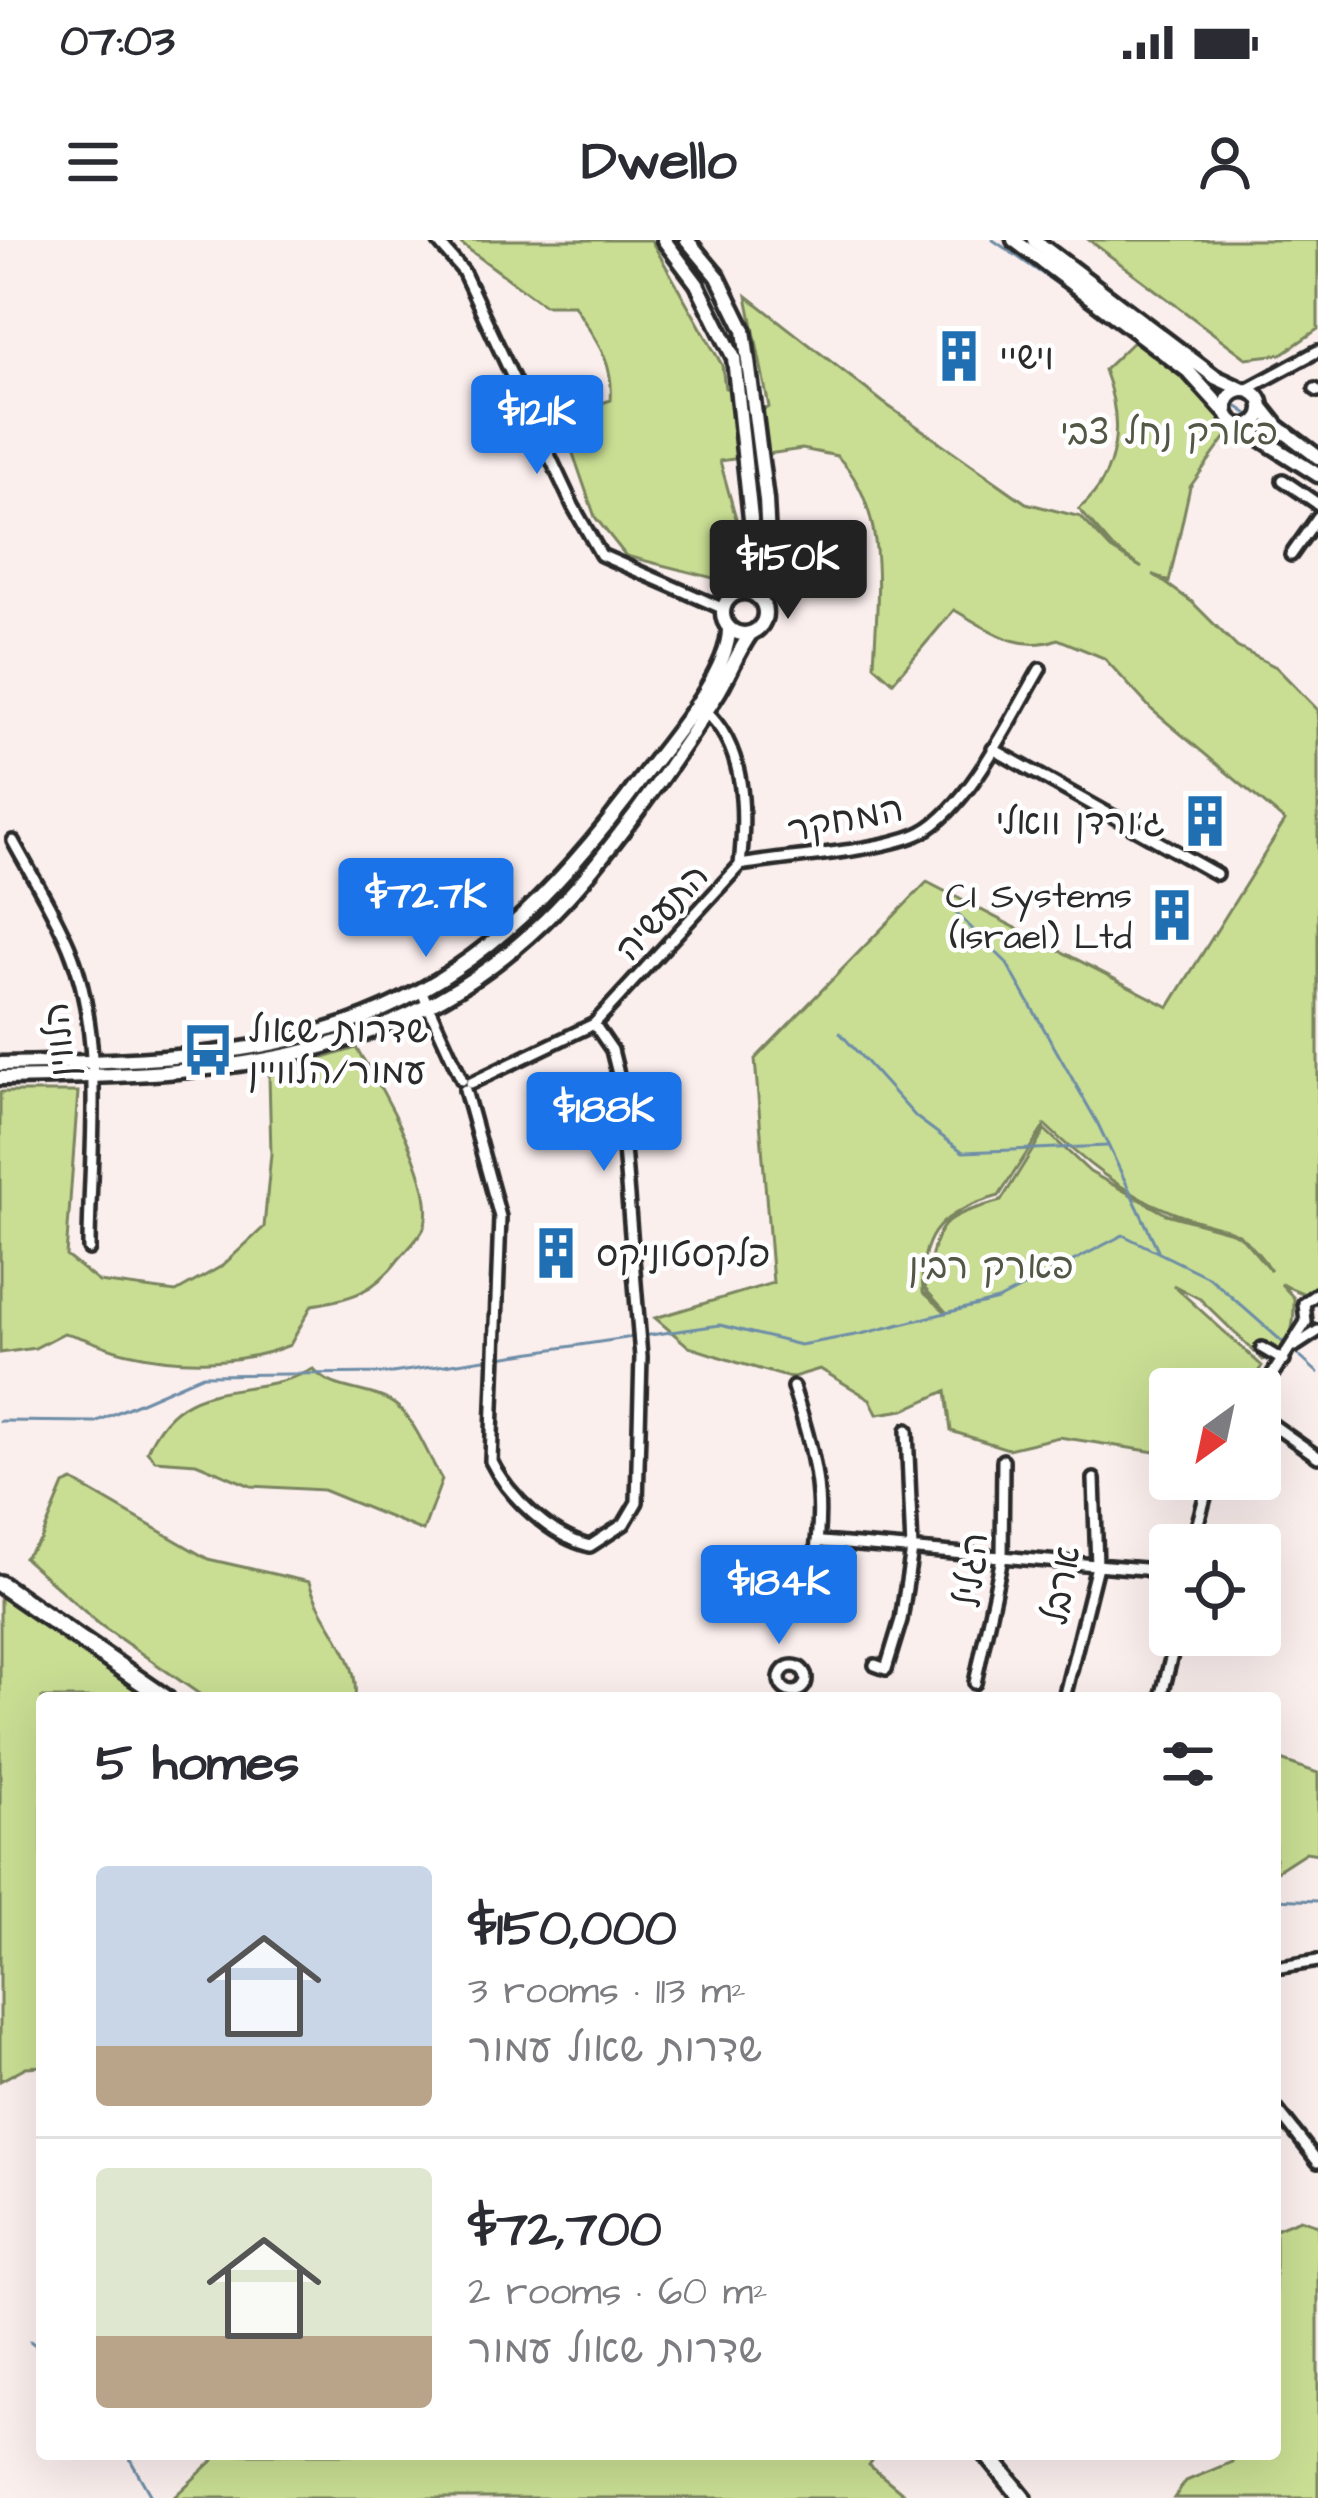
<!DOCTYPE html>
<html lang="en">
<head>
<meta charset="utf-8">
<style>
  :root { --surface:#fff; --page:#f2f2f3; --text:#2b2b33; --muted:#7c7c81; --line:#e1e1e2; --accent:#1a73e8 }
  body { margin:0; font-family:"Architects Daughter","Playpen Sans Hebrew",sans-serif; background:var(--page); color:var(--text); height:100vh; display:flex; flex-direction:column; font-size:45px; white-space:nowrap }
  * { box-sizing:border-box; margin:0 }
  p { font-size:39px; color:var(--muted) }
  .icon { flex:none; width:66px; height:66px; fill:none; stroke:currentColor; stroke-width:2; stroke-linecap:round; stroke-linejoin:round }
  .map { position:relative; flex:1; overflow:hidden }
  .panel { position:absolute; left:36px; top:1452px; width:1245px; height:768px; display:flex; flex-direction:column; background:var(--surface); border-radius:12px; box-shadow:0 12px 48px #0002 }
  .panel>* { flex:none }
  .needle { width:78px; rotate:213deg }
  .controls { position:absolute; left:1149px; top:1128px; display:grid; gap:24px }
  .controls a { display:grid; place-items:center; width:132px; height:132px; border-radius:12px; background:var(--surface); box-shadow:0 12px 48px #0002; font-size:60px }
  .price { position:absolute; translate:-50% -102px; padding:0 27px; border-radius:12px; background:var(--accent); color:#fff; font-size:39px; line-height:78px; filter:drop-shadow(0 3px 6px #0008) }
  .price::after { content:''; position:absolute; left:50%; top:72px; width:36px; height:27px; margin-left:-18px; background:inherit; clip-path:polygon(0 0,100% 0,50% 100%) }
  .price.selected { background:#222; color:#fff }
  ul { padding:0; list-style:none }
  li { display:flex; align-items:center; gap:36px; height:300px; padding:0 60px }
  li+li { border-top:3px solid var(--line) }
  li span { display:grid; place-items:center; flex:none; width:336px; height:240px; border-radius:12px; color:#555 }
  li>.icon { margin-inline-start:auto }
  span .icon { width:144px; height:144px; fill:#fffc; stroke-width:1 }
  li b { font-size:51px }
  h2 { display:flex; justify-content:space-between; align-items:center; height:144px; padding:0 60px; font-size:51px }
  .status { display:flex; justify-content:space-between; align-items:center; height:84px; padding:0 60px; background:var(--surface); direction:ltr }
  .status svg { height:33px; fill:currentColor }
  header { display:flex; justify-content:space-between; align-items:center; height:156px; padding:0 60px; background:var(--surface); font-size:54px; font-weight:800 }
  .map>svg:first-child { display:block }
  .green { fill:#c9de93; stroke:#7a845f; stroke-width:3; fill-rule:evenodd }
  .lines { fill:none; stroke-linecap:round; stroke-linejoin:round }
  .stream { stroke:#6e8da7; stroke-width:3 }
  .minor-casing { stroke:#2b2b2b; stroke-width:18 }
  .tertiary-casing { stroke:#2b2b2b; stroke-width:21 }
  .trunk-casing { stroke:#2b2b2b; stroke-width:24 }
  .minor { stroke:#fff; stroke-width:9 }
  .tertiary { stroke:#fff; stroke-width:12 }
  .trunk { stroke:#fff; stroke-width:15 }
  .labels { text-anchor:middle; stroke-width:9; stroke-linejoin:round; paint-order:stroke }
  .poi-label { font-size:36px; fill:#2b2b2b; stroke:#fff; text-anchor:start }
  .park-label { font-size:36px; fill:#525845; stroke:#fff }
  .street-label { font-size:36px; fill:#2b2b2b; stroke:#fff }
</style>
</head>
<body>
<div class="status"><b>07:03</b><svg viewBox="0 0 49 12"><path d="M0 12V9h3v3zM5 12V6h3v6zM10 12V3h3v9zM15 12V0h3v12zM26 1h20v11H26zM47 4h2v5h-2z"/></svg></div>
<header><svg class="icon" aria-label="menu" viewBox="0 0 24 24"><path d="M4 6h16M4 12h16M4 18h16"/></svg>Dwello<svg class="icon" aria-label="person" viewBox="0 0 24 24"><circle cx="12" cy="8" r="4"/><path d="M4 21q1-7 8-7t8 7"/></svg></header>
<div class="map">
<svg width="1318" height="2258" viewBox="0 0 1318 2258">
  <rect width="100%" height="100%" fill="#fbefee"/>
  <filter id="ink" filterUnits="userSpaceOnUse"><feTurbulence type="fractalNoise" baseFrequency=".00833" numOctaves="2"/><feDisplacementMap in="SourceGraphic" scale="24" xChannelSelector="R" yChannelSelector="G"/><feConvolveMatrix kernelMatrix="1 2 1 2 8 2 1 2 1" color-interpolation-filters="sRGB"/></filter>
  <g filter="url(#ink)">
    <path class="green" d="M456 0H651L722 125 725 148 732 149 742 179 769 167 747 56 884 163 1026 263 1081 277 1111 309 1142 328 1113 308 1079 269C1121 233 1123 179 1104 130L1138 97 1205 152 1233 187 1190 247 1169 342 1153 334 1192 362 1237 407 1276 427 1318 470V1048L1305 1054 1281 1044 1294 1058C1294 1091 1293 1105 1263 1120L1200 1059 1173 1045 1262 1126 1247 1149H1170V1222L1155 1212 1059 1197 1008 1209 951 1191 946 1151 904 1170 877 1174 870 1159 820 1129 790 1138 739 1123 689 1107 655 1078 773 1043 755 819 927 642 1169 767 1285 581 1152 470 1104 418 1058 399C1018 414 989 389 954 370L893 442 874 425C877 356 890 270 837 216L802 209 720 221 739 289 725 341 626 316 595 277 560 176 611 160C614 119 594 99 574 65H544ZM1045 885C1082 920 1121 952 1169 971 1222 993 1235 978 1271 1031L1239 994 1166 974 1090 932 1045 890 1001 961C935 979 938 983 925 1049L947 1073 923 1052C918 991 945 971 999 956Z
      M1089 0H1318V89L1282 114 1246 118Z
      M356 808C379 842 442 949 423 990 418 999 406 1011 399 1019 374 1052 352 1059 312 1065L290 1105C240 1125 180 1125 128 1113 104 1108 86 1097 64 1093L35 1108 0 1113V852H78L66 1016 99 1042 176 1052 222 1026 264 987 271 914 269 835Z
      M313 1129C334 1154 374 1146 398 1167 417 1184 429 1218 442 1240L423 1291 323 1250 251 1246 196 1223 155 1220 147 1211C182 1130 251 1162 313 1129Z
      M73 1241 208 1319 309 1342C321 1383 360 1415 355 1458H205L99 1384 24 1318 41 1300 64 1245Z
      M0 1356 151 1458H42V1826L26 1827 0 1841Z
      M1275 1518 1318 1533V1614L1306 1612 1275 1632Z
      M1300 1979 1318 1985V2258H1174L1186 2241 1232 2222 1234 2214H1275V1989Z
      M220 2214H877L869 2225 909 2258H173Z"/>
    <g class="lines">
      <path class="stream" d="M993 0 1116 84
        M1213 150 1289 202
        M949 666 1006 722 1097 882 1158 1010
        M840 793 916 877 963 912 1107 906
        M643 1096 720 1085 800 1105 861 1094 998 1060 1123 995 1210 1038 1286 1105
        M1298 1115 1318 1133
        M500 1117 633 1097
        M0 1181 95 1182 203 1135 392 1133 491 1118
        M1275 1659 1318 1661
        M30 2101 42 2110
        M127 2214 152 2258"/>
      <g class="minor-casing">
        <path id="minor" d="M439 3 463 31 573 266 601 315 724 369
          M1315 149 1318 151
          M1246 150 1318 111
          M1283 240 1318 264
          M1291 315 1318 277
          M993 509 1216 634
          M13 601C32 636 54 671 69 707 107 799 89 913 89 1009
          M740 625C785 617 886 611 922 592 969 567 1013 475 1040 429
          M421 750 462 840
          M471 843 594 784 740 625C746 572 746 507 704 470
          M465 850 500 977 491 1221C508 1256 551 1297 590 1306L624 1284 637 1262 641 1117 618 834 612 810 594 784
          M1306 1082 1304 1063 1318 1053
          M1295 1106 1318 1091
          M1262 1108 1284 1121
          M793 1147C821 1234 828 1277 805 1366
          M1260 1154 1306 1082
          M1260 1176 1318 1217
          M822 1302 1144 1329 1170 1337
          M1192 1305 1210 1239
          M1150 1327 1170 1322
          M875 1425 886 1429 901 1380 912 1310 907 1190
          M780 1439a13 13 0 1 1 26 0a13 13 0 1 1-26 0Z
          M975 1443 1002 1318 1003 1220
          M1064 1458 1097 1326 1094 1239
          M1161 1458 1177 1395
          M1275 1728 1318 1721
          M1275 1867 1318 1922"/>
      </g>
      <g class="tertiary-casing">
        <path id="tertiary" d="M664 0 697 44 734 118 751 279 738 353
          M687 0 718 37 744 90 766 260 768 299 756 356
          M1014 0 1188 131 1227 174
          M1034 0 1215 137 1243 150
          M1226 168a18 18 0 1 1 36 0a18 18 0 1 1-36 0Z
          M1262 167 1278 187 1318 217
          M1244 188 1318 235
          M723 373a21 21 0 1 1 42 0a21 21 0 1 1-42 0Z
          M0 824C309 820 452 798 644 535 670 500 730 432 729 388
          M0 838C231 835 427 827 588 634 634 578 678 517 716 456 729 436 737 412 751 393"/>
      </g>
      <g class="trunk-casing">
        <path id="trunk" d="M0 1344 165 1458
          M987 2214 1023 2258"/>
      </g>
      <use href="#minor" class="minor"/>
      <use href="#tertiary" class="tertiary"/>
      <use href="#trunk" class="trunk"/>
    </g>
  </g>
  <defs>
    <g id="building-bare" transform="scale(4.14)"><path d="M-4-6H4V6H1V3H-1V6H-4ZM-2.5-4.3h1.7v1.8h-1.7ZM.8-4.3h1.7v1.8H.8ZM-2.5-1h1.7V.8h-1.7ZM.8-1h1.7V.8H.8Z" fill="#1f6fb2" stroke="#fff" stroke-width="2.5" paint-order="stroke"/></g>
    <g id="bus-bare" transform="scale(4.14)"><path d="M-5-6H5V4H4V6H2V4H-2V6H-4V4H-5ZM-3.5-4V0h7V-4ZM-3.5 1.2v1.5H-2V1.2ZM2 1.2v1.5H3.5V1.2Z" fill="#1f6fb2" stroke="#fff" stroke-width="2.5" paint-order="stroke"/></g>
  </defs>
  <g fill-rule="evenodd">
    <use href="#building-bare" x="959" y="116"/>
    <use href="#building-bare" x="1205" y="581"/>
    <use href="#building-bare" x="1172" y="675"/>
    <use href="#bus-bare" x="208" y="810"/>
    <use href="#building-bare" x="556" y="1013"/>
  </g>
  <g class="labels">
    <g class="poi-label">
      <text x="999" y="129">וישיי</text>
      <text x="1165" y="594" text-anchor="end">ג'ורדן וואלי</text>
      <text x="1132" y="667" text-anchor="end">CI Systems<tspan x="1132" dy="41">(Israel) Ltd</tspan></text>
      <text x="248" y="802">שדרות שאול<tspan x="248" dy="41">עמור/הלוויין</tspan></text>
      <text x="596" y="1026">פלקסטוניקס</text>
    </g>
    <g class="park-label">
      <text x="1169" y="204">פארק נחל צבי</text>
      <text x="991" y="1038">פארק רבין</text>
    </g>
    <g class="street-label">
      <text transform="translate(845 578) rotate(-11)" y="13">המחקר</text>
      <text transform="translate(661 671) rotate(-47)" y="13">התעשיה</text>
      <text transform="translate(58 800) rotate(-96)" y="13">הלווין</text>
      <text transform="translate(970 1330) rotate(-84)" y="13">הגליל</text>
      <text transform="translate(1060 1345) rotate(-80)" y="13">ארבל</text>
    </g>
  </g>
</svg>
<div class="controls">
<a><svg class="needle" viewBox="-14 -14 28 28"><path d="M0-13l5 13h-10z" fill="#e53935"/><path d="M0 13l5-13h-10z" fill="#7c7c81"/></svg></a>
<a><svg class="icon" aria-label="locate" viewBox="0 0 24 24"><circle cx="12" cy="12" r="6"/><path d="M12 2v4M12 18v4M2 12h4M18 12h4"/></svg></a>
</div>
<b class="price" style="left:537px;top:237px">$121K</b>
<b class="price selected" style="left:788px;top:382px">$150K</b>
<b class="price" style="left:426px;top:720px">$72.7K</b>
<b class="price" style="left:604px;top:934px">$188K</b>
<b class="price" style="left:779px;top:1407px">$184K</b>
<section class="panel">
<h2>5 homes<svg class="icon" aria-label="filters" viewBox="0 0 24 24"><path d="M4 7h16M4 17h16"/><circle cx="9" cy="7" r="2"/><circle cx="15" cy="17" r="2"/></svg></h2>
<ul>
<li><span style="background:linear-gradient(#c9d6e8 75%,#b9a48a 0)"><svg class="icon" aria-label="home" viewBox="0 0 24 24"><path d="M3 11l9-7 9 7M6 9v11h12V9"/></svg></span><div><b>$150,000</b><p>3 rooms · 113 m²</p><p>שדרות שאול עמור</p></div></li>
<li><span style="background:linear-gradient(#dfe7d0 70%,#b9a48a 0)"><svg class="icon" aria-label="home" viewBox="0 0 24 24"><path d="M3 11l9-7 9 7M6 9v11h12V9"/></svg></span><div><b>$72,700</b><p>2 rooms · 60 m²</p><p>שדרות שאול עמור</p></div></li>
</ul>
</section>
</div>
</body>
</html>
